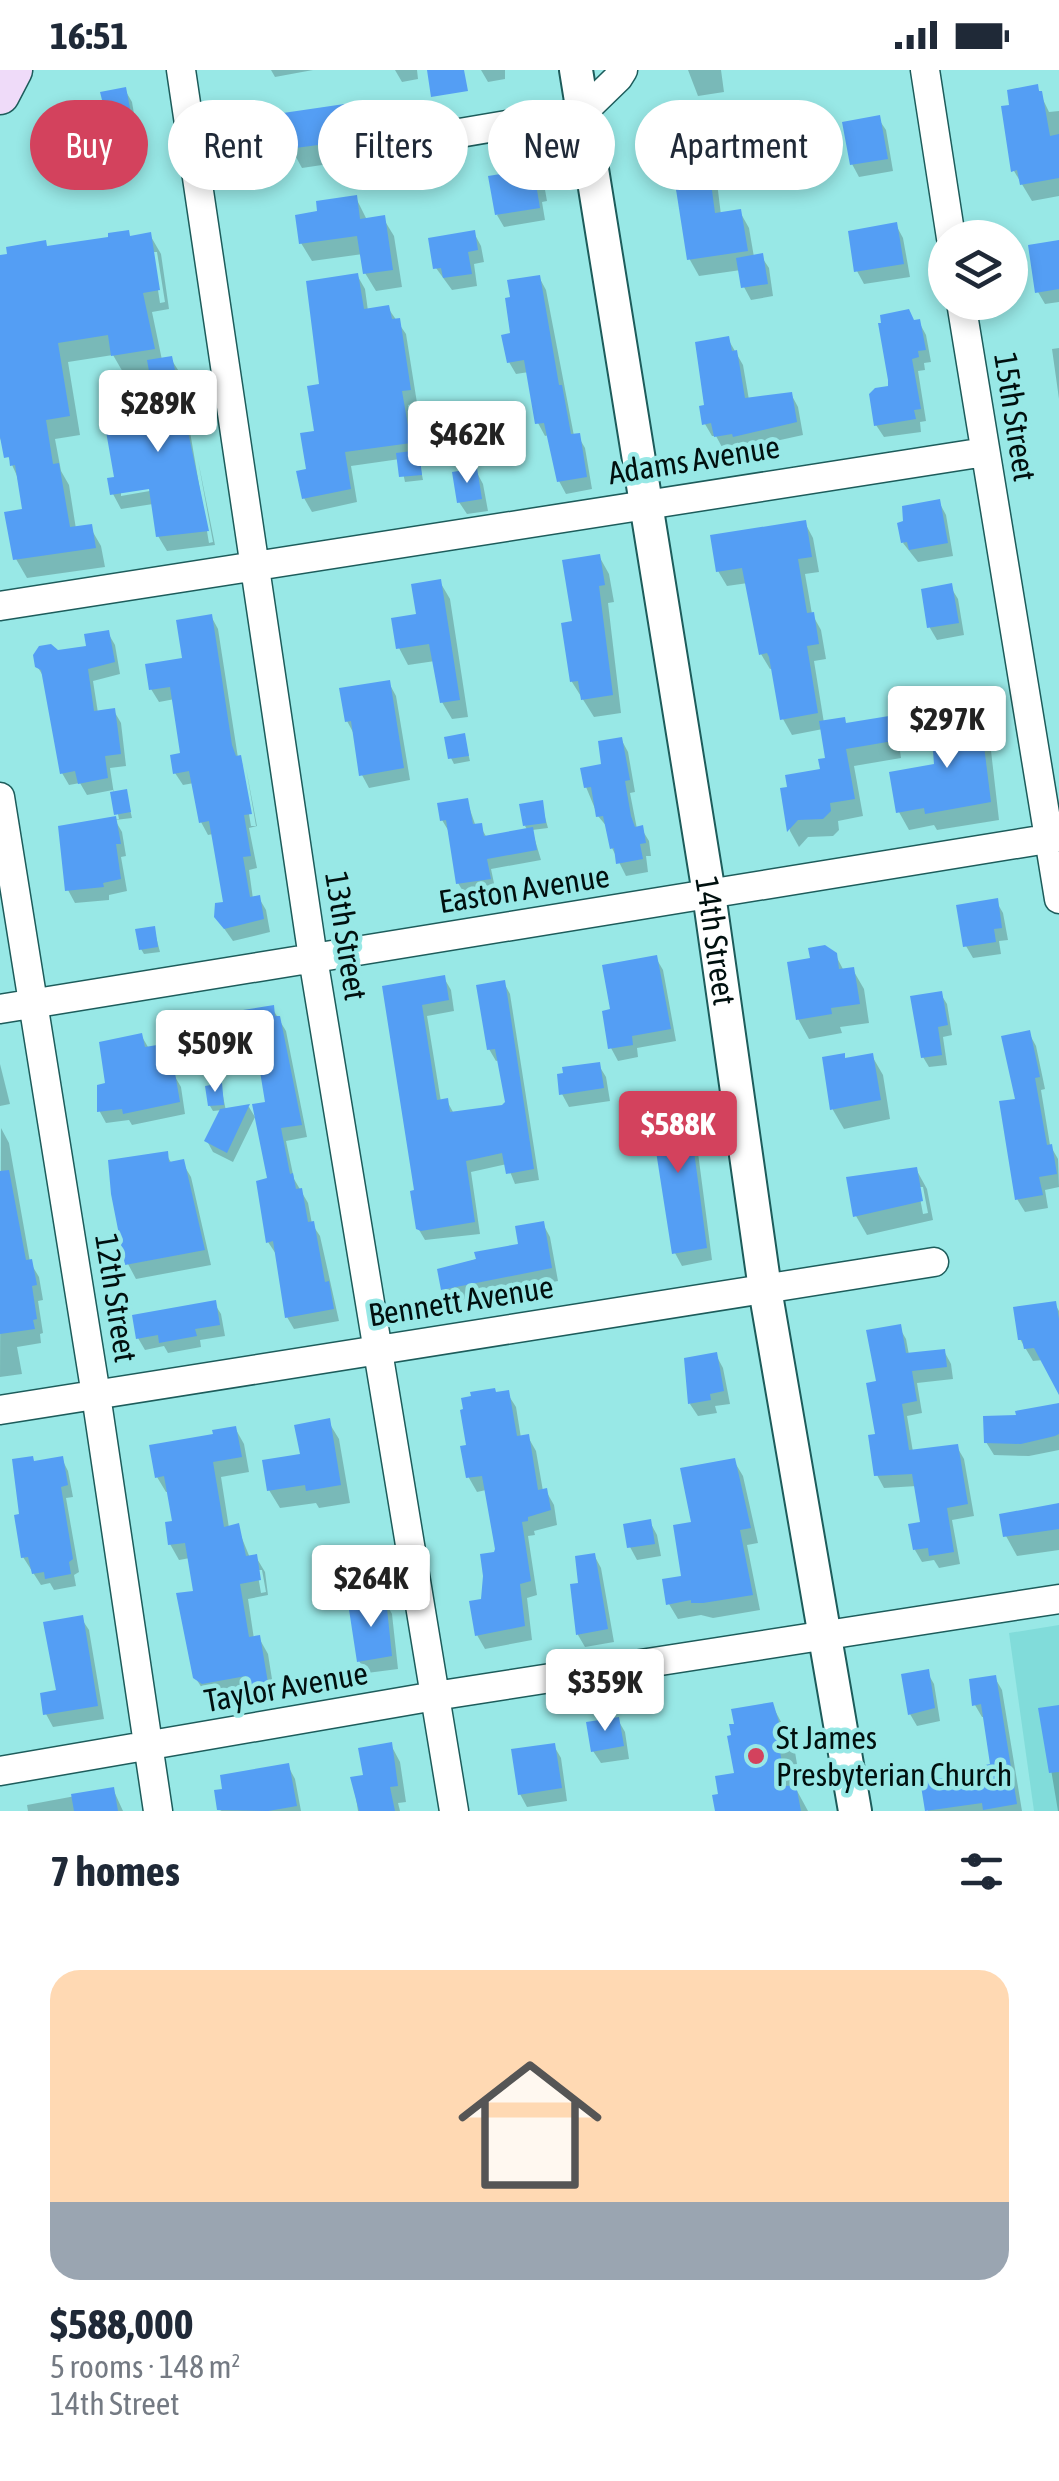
<!DOCTYPE html>
<html lang="en">
<head>
<meta charset="utf-8">
<style>
  :root { --surface:#fff; --page:#f2f2f3; --text:#1f2937; --muted:#747a83; --accent:#d3425d }
  body { margin:0; font-family:"Asap Condensed",sans-serif; background:var(--page); color:var(--text); height:100vh; display:flex; flex-direction:column; font-size:38px; white-space:nowrap }
  * { box-sizing:border-box; margin:0 }
  p { font-size:32px; color:var(--muted) }
  .icon { flex:none; width:55px; height:55px; fill:none; stroke:currentColor; stroke-width:2; stroke-linecap:round; stroke-linejoin:round }
  .map { position:relative; height:1741px; overflow:hidden }
  .sheet { display:flex; flex-direction:column; background:var(--surface); flex:1 }
  .sheet>* { flex:none }
  .top-card { position:absolute; left:30px; top:30px; width:1000px; height:90px; display:flex; gap:20px }
  .buttons { position:absolute; left:928px; top:150px; display:grid; gap:20px }
  .buttons a { display:grid; place-items:center; width:100px; height:100px; border-radius:50%; background:var(--surface); box-shadow:0 5px 15px #0003; font-size:50px }
  .price { position:absolute; translate:-50% -85px; padding:0 22px; border-radius:10px; background:#fff; color:#222; font-size:32px; line-height:65px; filter:drop-shadow(0 2px 5px #0008) }
  .price::after { content:''; position:absolute; left:50%; top:60px; width:30px; height:22px; margin-left:-15px; background:inherit; clip-path:polygon(0 0,100% 0,50% 100%) }
  .price.active { background:var(--accent); color:#fff }
  ul { padding:0; list-style:none }
  li { display:grid; align-content:center; gap:20px; height:530px; padding:0 50px }
  li span { display:grid; place-items:center; height:310px; border-radius:30px; color:#555 }
  li>.icon { margin-inline-start:auto }
  span .icon { width:180px; height:180px; fill:#fffc; stroke-width:1 }
  li b { font-size:42px }
  h2 { display:flex; justify-content:space-between; align-items:center; height:120px; padding:0 50px; font-size:42px }
  .pill { padding:0 35px; border-radius:45px; background:var(--surface); box-shadow:0 5px 15px #0003; font-size:35px; line-height:90px }
  .pill.active { background:var(--accent); color:#fff }
  .status { display:flex; justify-content:space-between; align-items:center; height:70px; padding:0 50px; background:var(--surface); direction:ltr }
  .status svg { height:28px; fill:currentColor }
  .map>svg:first-child { display:block }
  .built { fill:#81dcda }
  .shadow { fill:#0003; fill-rule:evenodd }
  .building { fill:#549ef4 }
  .lines { fill:none; stroke-linecap:round; stroke-linejoin:round }
  .minor-casing { stroke:#1d5c5b; stroke-width:31 }
  .tertiary-casing { stroke:#1d5c5b; stroke-width:36 }
  .secondary-casing { stroke:#1d5c5b; stroke-width:41 }
  .minor { stroke:#fff; stroke-width:28 }
  .tertiary { stroke:#fff; stroke-width:32 }
  .secondary { stroke:#efdbf9; stroke-width:38 }
  .poi-dot { fill:#d3425d; stroke:#98e8e6; stroke-width:4 }
  .labels { text-anchor:middle; stroke-width:9; stroke-linejoin:round; paint-order:stroke }
  .street-label { font-size:32px; fill:#00100f; stroke:#98e8e6 }
  .poi-label { font-size:32px; fill:#00100f; stroke:#98e8e6; text-anchor:start }
</style>
</head>
<body>
<div class="status"><b>16:51</b><svg viewBox="0 0 49 12"><path d="M0 12V9h3v3zM5 12V6h3v6zM10 12V3h3v9zM15 12V0h3v12zM26 1h20v11H26zM47 4h2v5h-2z"/></svg></div>
<div class="map">
<svg width="1059" height="1741" viewBox="0 0 1059 1741">
  <rect width="100%" height="100%" fill="#98e8e6"/>
  <path class="built" d="M1059 1555V1741H1034L1009 1563Z"/>
  <path class="shadow" d="M271 0H313L275 7Z
    M395 0H417L418 9 402 12Z
    M481 0H505V9L488 12Z
    M688 0H721L724 22 698 26Z
    M1037 17 1049 42 1059 41V126L1032 131 1014 101Z
    M125 20 132 32 139 73 107 78 109 86 93 89 85 74 79 75 71 63 105 32Z
    M363 34 375 53 378 79 341 84 342 92 302 98 291 78Z
    M878 48 886 60 893 101 859 107 852 94Z
    M702 56 712 72 721 145 740 142 749 158 754 187 761 186 769 198 773 226 751 230 744 217 741 200 699 206 690 190 680 127 672 113Z
    M537 101 544 114 547 131 542 132 545 150 504 157 497 145Z
    M356 128 367 150 383 148 394 166 402 217 376 221 365 203 363 184 312 191 301 173 320 143Z
    M896 155 903 168 910 207 864 214 857 201Z
    M474 163 481 176 484 192 474 194 477 216 452 220 436 198Z
    M150 165 161 184 169 239 152 242 162 290 171 289 180 303 209 473 213 472 198 390 215 475 167 481 158 466 153 434 121 439 113 424 120 350 157 331 152 300 124 304 113 285 68 292 80 365 55 369 61 401 69 415 76 459 90 457 101 476 105 497 27 508 16 489 25 441 17 406 0 368V188ZM152 182H157L165 232 160 233ZM161 414V419L121 426V421Z
    M1059 173V232L1045 234 1038 222Z
    M357 205 365 219 368 241 388 238 406 264 417 333 408 335 423 410 405 412 400 389 351 396 357 432 312 442 304 428 317 363 322 316Z
    M539 207 546 220 574 366H578L585 378 592 419 566 424 559 411 549 365 545 366 538 353 529 302 516 304 509 292 513 229Z
    M919 252 926 265 931 292 924 293 925 300 918 301 926 351 920 352 921 362 884 367 876 355 914 253Z
    M728 269 743 295 749 330 791 324 798 337 803 365 743 378 741 376 723 379 716 366H712L705 354 707 337Z
    M1059 278V329L1052 279Z
    M476 401 483 414 488 441 467 444 459 432Z
    M939 432 946 445 953 486 918 492 903 473Z
    M805 453 813 468 819 502 805 504 812 544 821 560 826 589 814 591 824 653 846 655 888 649 898 666 901 688 854 696 863 746 838 751 839 760 833 766 808 767 799 777 790 761 783 720 823 701 827 690 823 659 792 665 783 649 774 598 770 599 761 584 748 513 727 516 718 501Z
    M599 486 609 504 614 532 608 533 621 643 594 647 572 612 575 553Z
    M440 512 450 529 468 647 452 649 442 632 435 591 408 595 399 578Z
    M950 516 958 529 964 565 937 570 930 558 923 521Z
    M211 546 218 559 238 688 245 697 240 691 251 756H256L246 698 257 756 249 758 257 798 249 800 253 829 259 828 266 840 270 862 233 871 221 854 225 834 213 764 208 765 201 752 194 713 183 715 175 703 183 685 175 629 159 632 151 619 185 590Z
    M108 563 115 575 120 604 93 611 98 643 114 641 121 653 126 696 110 698 114 724 126 722 132 748 115 750 122 762 126 786 121 787 127 821 109 825V830L75 833 68 820 61 758 119 749 113 720 87 725 80 713 69 715 62 703 45 609 37 596 57 583 89 578Z
    M389 613 396 626 410 710 369 718 362 705 354 664 347 651Z
    M970 644 990 672 999 750 937 760 934 755 909 760 899 742 937 697Z
    M464 666 470 691 454 694 451 688Z
    M621 669 628 682 635 722 630 723 637 759 641 758 649 771 651 786H646L648 802 626 806 612 778 608 758 598 746 586 717Z
    M467 731 476 757 480 756 487 768 528 761 525 756 541 733 548 758 532 760 541 790 491 799 495 818 464 823 458 813 448 760 442 750Z
    M996 831 1003 843 1008 870 999 871 1001 884 973 888 966 876Z
    M154 859 160 882 144 884 141 879Z
    M835 884 844 901 853 900 864 919 869 953 840 957 842 963 809 969 798 949Z
    M656 888 663 900 676 971 637 978 638 987 618 991 611 978 613 941Z
    M444 908 451 920 454 941 427 946 441 1032 447 1031 453 1042 503 1038 507 1033 500 990 496 991 489 979 504 913 510 924 539 1110 515 1114 507 1094 471 1102 480 1164 425 1170 418 1158 417 1122 385 919Z
    M940 923 947 934 952 965 943 967 947 995 929 997 923 987Z
    M272 938 286 961 307 1067 286 1071 294 1109 308 1133 312 1154 320 1166 339 1251 294 1259 287 1247 276 1184 268 1172V1034L257 983 250 971Z
    M1029 963 1036 976 1045 1019 1041 1020 1050 1075 1058 1089 1059 1117 1045 1120 1048 1138 1025 1142 1017 1129 1018 1031Z
    M141 965 148 977 156 978 163 989 166 1007 174 1005 181 1017 185 1044 132 1055 129 1050 106 1053 100 1042 99 1017 108 1015Z
    M872 986 883 1005 890 1049 844 1059 833 1040 825 989 846 990Z
    M0 994 10 1034 0 1036Z
    M598 994 606 1007 610 1031 569 1037 562 1024Z
    M221 1016 226 1041 249 1037 255 1047 233 1092 213 1082 207 1071 223 1040 213 1041 210 1036Z
    M679 1033 694 1052 712 1190 682 1196 675 1183 659 1088 652 1075 657 1054Z
    M1 1058 9 1073 30 1192 39 1207 43 1230 38 1231 43 1263 40 1264 41 1273 17 1277 22 1304 0 1307Z
    M166 1084 172 1094 182 1092 191 1107 211 1195 136 1209 128 1194Z
    M916 1099 927 1119 933 1150 867 1165 856 1146ZM918 1117H923L928 1143 923 1144Z
    M543 1154 550 1167 558 1211 451 1232 443 1220 440 1200 521 1176Z
    M214 1233 221 1244 225 1266 200 1270 201 1277 168 1283 164 1276 145 1280 138 1268Z
    M1055 1234 1059 1241V1320L1043 1290 1033 1291 1020 1269Z
    M899 1257 906 1269 909 1285 944 1281 951 1294 953 1309 917 1313 922 1343 907 1346 913 1382 957 1377 964 1389 974 1446 952 1450 960 1494 939 1498 934 1490 922 1492 915 1480 923 1454 917 1416 884 1418 877 1405 879 1313Z
    M716 1285 723 1298 730 1334 715 1336 717 1343 698 1346 690 1334Z
    M507 1323 516 1337 521 1368 528 1367 536 1381 543 1421H546L554 1435 557 1455 534 1461 535 1465 528 1466 537 1525 527 1528 532 1570 485 1579 477 1565 497 1484 486 1420 477 1422 469 1408V1377L496 1325Z
    M1059 1336V1380L1029 1386 994 1385 986 1372 1019 1347Z
    M328 1351 339 1369 350 1433 319 1438 316 1433 280 1438 269 1420 302 1386Z
    M235 1358 244 1374 249 1402 221 1407 229 1458 237 1456 250 1488 256 1487 265 1502 268 1525 248 1529 254 1569 259 1568 268 1584 275 1628 259 1630 254 1621 212 1628 205 1623 195 1607 196 1523 190 1488 179 1490 170 1474 174 1453 169 1422H166L157 1407 216 1366ZM257 1500H262L266 1522 261 1523Z
    M62 1389 68 1401 73 1427 66 1428 79 1502 74 1505 76 1516 54 1520 50 1513 41 1515 23 1487 35 1394Z
    M734 1391 743 1406 758 1473 747 1475 760 1540 713 1548 701 1545 678 1549 669 1534 683 1508 694 1454Z
    M1059 1436V1480L1017 1486 1006 1466Z
    M650 1452 657 1465 661 1486 637 1490 630 1477Z
    M594 1485 601 1498 614 1572 585 1577 578 1565 573 1517 580 1515Z
    M385 1531 392 1544 398 1599 367 1603 359 1591Z
    M81 1548 89 1560 104 1649 53 1657 46 1644 59 1622Z
    M927 1602 934 1614 940 1651 917 1656 910 1644Z
    M995 1608 1002 1620 1022 1741H928L923 1718 980 1705 992 1697 985 1647H982L975 1635Z
    M772 1635 794 1676 797 1694 791 1695 795 1717 808 1741H717L721 1726 736 1705Z
    M1059 1637V1741H1058L1041 1640Z
    M618 1650 625 1662 629 1689 601 1693 593 1681Z
    M391 1675 400 1692 406 1732 398 1733 400 1741H358L353 1709 366 1707Z
    M554 1676 561 1688 567 1731 527 1737 520 1724Z
    M288 1696 295 1709 301 1741H220Z
    M113 1719 123 1741H28L27 1735Z"/>
  <path class="building" d="M427 0H464L468 21 431 27Z
    M1038 14 1039 21H1042L1050 66 1059 64V108L1020 115 1017 100 1011 102 1001 36 1009 35 1007 20Z
    M126 17 134 60 102 66 103 74 83 78 80 62 69 64 66 45 71 44 69 36 102 30 100 22Z
    M365 31 369 59 332 65 333 73 288 79 283 43Z
    M880 45 888 89 850 95 842 52Z
    M703 53 715 143 741 139 748 181 687 190 675 113 670 114 666 93 673 92 672 82 684 80 680 57Z
    M538 98 542 119 537 120 540 138 495 145 488 106Z
    M357 125 360 149 385 145 393 200 363 204 357 166 299 174 295 145 317 141 316 131Z
    M897 152 904 194 854 202 848 161Z
    M129 160 130 166 151 162 160 220 143 223 155 279 111 286 108 265 58 273 70 346 46 350 53 394 59 393 70 457 92 454 96 478 13 490 4 442 22 439 15 395 10 396 9 387 4 388 0 367V185L7 184 6 177 46 170 47 176 108 167V163Z
    M475 160 478 180 468 182 472 204 443 208 441 198 433 199 428 168Z
    M1059 170V219L1035 223 1028 175Z
    M763 183 768 214 741 218 736 188Z
    M358 203 364 239 389 235 392 249 400 248 411 320 402 321 411 373 345 382 351 419 302 429 296 401 306 399 300 363 314 361 307 316 319 314 306 211Z
    M540 205 559 315H562L571 364 580 363 587 407 557 412 544 353 535 354 524 290 507 293 501 265 510 263 505 228 510 227 507 210Z
    M909 239 914 250 920 249 926 280 918 281 919 287 912 289 921 339 914 340 916 349 874 356 869 324 875 318 888 316V310L878 253H881L880 245Z
    M729 266 732 281 737 280 745 328 792 322 797 352 733 367 732 364 714 367 711 353 702 355 699 336 704 335 695 272Z
    M172 286 209 461 156 467 149 419 110 425 107 408 114 407 104 350 117 348 115 335 154 329 147 290Z
    M419 380 422 405 399 407 396 383Z
    M477 398 482 429 457 433 452 402Z
    M940 429 948 473 909 480 907 472 901 473 897 453 903 451 902 436Z
    M806 450 812 487 798 489 807 543 814 542 819 574 807 576 818 643 780 650 769 587 767 583 759 585 742 498 716 502 710 465Z
    M600 484 605 515 599 516 613 625 581 630 578 611 570 612 561 553 572 551 562 490Z
    M441 509 460 630 440 633 429 574 396 579 391 548 416 544 411 514Z
    M952 513 959 553 927 558 921 519Z
    M212 544 232 675 236 686 241 685 252 744 244 745 251 786 243 787 250 827 260 825 264 849 224 859 214 847 215 833 223 832 209 751 199 753 189 701 173 704 170 685 180 683 170 617 149 620 145 594 182 588 176 550Z
    M109 560 115 592 88 599 94 641 115 638 121 684 105 686 108 708 78 714 75 701 60 704 41 600 35 597 33 585 39 576 51 574 58 580 86 576 84 564Z
    M390 610 404 698 359 706 351 651 345 652 339 618Z
    M971 641 973 653 981 652 991 732 925 744 924 738 896 743 889 702 934 694 932 668 939 660 936 647Z
    M889 646 893 671 846 679 855 729 830 733 831 741 823 749 798 750 787 762 780 718 787 717 785 705 820 699 818 689 825 688 819 651 845 647 846 653Z
    M465 663 469 686 448 689 444 667Z
    M622 667 630 710 625 711 631 746 635 757 643 755 646 773 640 774 643 789 616 794 614 778 610 779 603 746 596 747 591 717 584 718 580 698 601 694 598 671Z
    M127 719 131 742 114 745 110 722Z
    M468 728 473 754 482 753 484 766 533 757 537 780 487 789 491 809 456 814 446 750 440 751 437 733Z
    M543 730 546 753 523 756 519 734Z
    M116 746 121 774H116L121 809 103 813 104 817 65 821 58 756Z
    M998 828 1002 858 994 859 996 872 963 877 956 835Z
    M155 856 158 877 139 880 135 859Z
    M825 875 837 883 839 899 854 897 860 934 831 938 832 944 796 950 787 892 810 888 808 878Z
    M657 885 671 959 632 966 633 975 608 979 602 941 610 939 602 895Z
    M445 905 449 930 422 935 437 1030 448 1028 450 1042 502 1035 505 1032 495 979 487 980 476 915 505 910 534 1099 506 1104 502 1083 466 1091 475 1152 421 1161 416 1159 410 1121 414 1120 382 916Z
    M942 921 948 955 938 957 942 985 921 988 910 926Z
    M274 935 275 946H280L302 1055 281 1058 290 1104 293 1103 296 1119 302 1118 308 1152 314 1151 325 1212 329 1211 334 1239 285 1248 273 1171 266 1173 256 1111 267 1108 252 1034 265 1032 255 971 248 972 243 940Z
    M1030 960 1040 1007 1035 1008 1047 1075 1052 1074 1057 1104 1039 1107 1043 1125 1015 1130 999 1031 1015 1029 1001 966Z
    M142 963 145 977 157 975 162 1004 175 1003 180 1032 123 1044 122 1039 97 1042V1015L105 1013 99 972Z
    M845 983V988L873 983 881 1030 830 1040 822 987Z
    M600 992 604 1018 559 1025 557 1004 563 1003 562 997Z
    M222 1013 224 1035 208 1036 205 1016Z
    M680 1030 681 1038 688 1037 707 1178 672 1184 655 1075 649 1076 645 1053 654 1052 652 1035Z
    M250 1034 227 1083 204 1071 220 1039Z
    M168 1081 169 1092 184 1089 205 1180 125 1195 111 1124 108 1090Z
    M917 1097 923 1131 853 1147 846 1107Z
    M9 1100 26 1190 32 1189 37 1215 32 1216 37 1249 33 1250 35 1259 0 1264V1101Z
    M544 1151 552 1198 441 1220 437 1199 476 1189 474 1182 518 1174 515 1156Z
    M216 1230 220 1255 195 1259 197 1266 159 1273 158 1265 136 1269 132 1245Z
    M1056 1231 1059 1249V1325L1034 1278 1024 1279 1022 1270H1018L1013 1237Z
    M901 1254 906 1283 945 1279 947 1297 912 1301 917 1331 902 1334 909 1380 958 1374 968 1434 947 1438 954 1482 929 1486 928 1478 913 1480 908 1454 920 1452 912 1404 874 1406 868 1365 875 1364 866 1313 876 1311 866 1260Z
    M717 1282 724 1321 710 1324 711 1330 688 1334 684 1288Z
    M495 1318 496 1322 509 1320 517 1366 529 1364 538 1420 547 1418 551 1440 528 1447V1451L522 1452 531 1511 520 1514 525 1556 475 1566 469 1531 481 1529 483 1506 480 1484 494 1482 495 1479 482 1406 466 1408 460 1376 466 1375 460 1340 463 1339 461 1328 471 1326 470 1322Z
    M1059 1333V1364L1055 1366 1021 1374 984 1373 983 1346 1016 1345 1015 1341Z
    M330 1348 341 1415 306 1421 305 1415 267 1421 262 1390 300 1384 294 1355Z
    M236 1356 242 1387 213 1392 224 1457 239 1453 246 1486 257 1484 261 1510 240 1514 249 1567 260 1565 268 1613 248 1616 246 1606 202 1614 193 1608 176 1523 193 1521 185 1473 168 1475 165 1452 172 1451 164 1406 155 1408 149 1375 213 1364 212 1360Z
    M33 1386 34 1391 63 1386 68 1415 61 1417 73 1489 69 1492 71 1504 45 1509 44 1502 32 1504 28 1487 21 1488 14 1445 19 1444 12 1389Z
    M735 1388 751 1458 740 1460 753 1525 703 1533H691V1530L666 1535 662 1509 681 1506 673 1455 691 1452 680 1398Z
    M1059 1433V1459L1003 1467 999 1444Z
    M651 1449 655 1474 627 1478 623 1454Z
    M595 1483 608 1559 576 1565 570 1514 578 1513 575 1486Z
    M386 1529 392 1586 357 1592 348 1533Z
    M83 1545 98 1636 43 1645 40 1623 56 1620 43 1552Z
    M929 1599 935 1638 908 1645 901 1604Z
    M996 1605 1017 1734 983 1740 982 1733 925 1741 921 1716 924 1715V1711L977 1703 976 1697 990 1694 981 1634 972 1636 969 1609Z
    M773 1632 784 1669 778 1670 786 1716 796 1715 801 1741H715L712 1725 718 1724 715 1706 734 1703 727 1666 731 1665 729 1654H734L731 1639Z
    M1059 1635V1702L1049 1703 1038 1638Z
    M619 1647 624 1676 591 1682 586 1652Z
    M392 1672 398 1716 390 1717 395 1741H359L350 1707 363 1705 358 1678Z
    M555 1673 562 1718 518 1725 511 1679Z
    M289 1693 297 1736 268 1741 217 1740 214 1720 222 1719 220 1705Z
    M114 1717 118 1741H74L71 1724Z"/>
  <g class="lines">
    <g class="minor-casing">
      <path id="minor" d="M181 0 313 888 454 1741
        M925 0 951 168
        M383 76 583 42 618 8 623 0
        M961 232 1059 829
        M0 536 985 382
        M0 727 96 1325 158 1741
        M0 939 1059 767
        M0 1340 934 1192
        M0 1701 435 1626 1059 1529"/>
    </g>
    <g class="tertiary-casing">
      <g id="tertiary">
        <path id="s1" d="M576 0 709 824 765 1219 855 1741"/>
      </g>
    </g>
    <g class="secondary-casing">
      <path id="secondary" d="M0 25 13 0"/>
    </g>
    <use href="#minor" class="minor"/>
    <use href="#tertiary" class="tertiary"/>
    <use href="#secondary" class="secondary"/>
  </g>
  <circle class="poi-dot" cx="756" cy="1686" r="10"/>
  <g class="labels">
    <g class="street-label">
      <text transform="translate(1015 347) rotate(81)" y="11">15th Street</text>
      <text transform="translate(694 390) rotate(-9)" y="11">Adams Avenue</text>
      <text transform="translate(524 819) rotate(-9)" y="11">Easton Avenue</text>
      <text transform="translate(346 866) rotate(81)" y="11">13th Street</text>
      <text dy="11" stroke="none"><textPath href="#s1" startOffset="882">14th Street</textPath></text>
      <text transform="translate(116 1228) rotate(81)" y="11">12th Street</text>
      <text transform="translate(461 1231) rotate(-9)" y="11">Bennett Avenue</text>
      <text transform="translate(286 1617) rotate(-10)" y="11">Taylor Avenue</text>
    </g>
    <g class="poi-label">
      <text x="776" y="1679">St James<tspan x="776" dy="37">Presbyterian Church</tspan></text>
    </g>
  </g>
</svg>
<div class="buttons">
<a><svg class="icon" aria-label="layers" viewBox="0 0 24 24"><path d="M12 4l9 5-9 5-9-5zM3 14l9 5 9-5"/></svg></a>
</div>
<b class="price" style="left:158px;top:385px">$289K</b>
<b class="price" style="left:467px;top:416px">$462K</b>
<b class="price" style="left:947px;top:701px">$297K</b>
<b class="price" style="left:215px;top:1025px">$509K</b>
<b class="price active" style="left:678px;top:1106px">$588K</b>
<b class="price" style="left:371px;top:1560px">$264K</b>
<b class="price" style="left:605px;top:1664px">$359K</b>
<div class="top-card">
<a class="pill active">Buy</a>
<a class="pill">Rent</a>
<a class="pill">Filters</a>
<a class="pill">New</a>
<a class="pill">Apartment</a>
</div>
</div>
<section class="sheet">
<h2>7 homes<svg class="icon" aria-label="filters" viewBox="0 0 24 24"><path d="M4 7h16M4 17h16"/><circle cx="9" cy="7" r="2"/><circle cx="15" cy="17" r="2"/></svg></h2>
<ul>
<li><span style="background:linear-gradient(#ffd9b3 75%,#9aa5b1 0)"><svg class="icon" aria-label="home" viewBox="0 0 24 24"><path d="M3 11l9-7 9 7M6 9v11h12V9"/></svg></span><div><b>$588,000</b><p>5 rooms · 148 m²</p><p>14th Street</p></div></li>
</ul>
</section>
</body>
</html>
